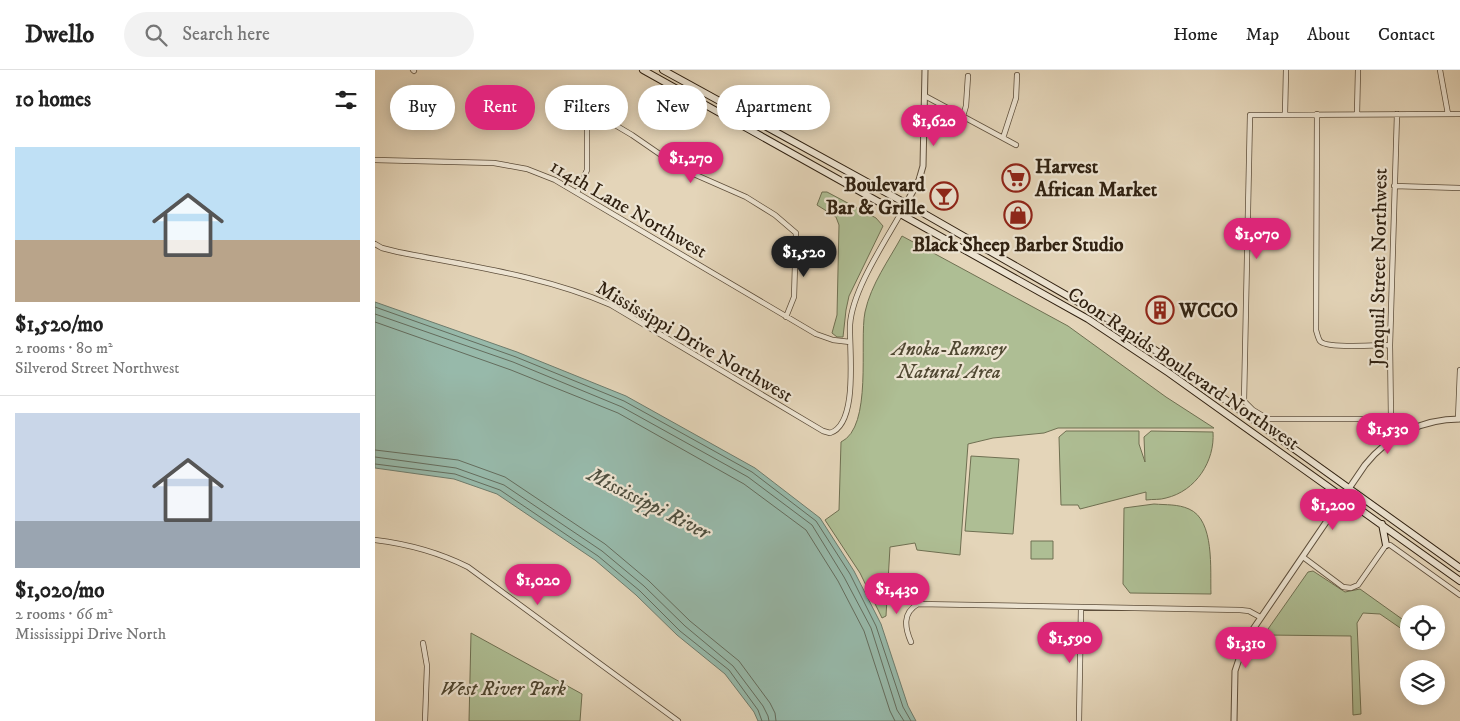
<!DOCTYPE html>
<html lang="en">
<head>
<meta charset="utf-8">
<style>
  :root { --surface:#fff; --page:#f2f2f2; --text:#222; --muted:#767676; --line:#e0e0e0; --accent:#db2777 }
  body { margin:0; font-family:"IM FELL DW Pica",serif; background:var(--page); color:var(--text); height:100vh; display:flex; flex-direction:column; font-size:19px; white-space:nowrap }
  * { box-sizing:border-box; margin:0 }
  p { font-size:16px; color:var(--muted) }
  .icon { flex:none; width:28px; height:28px; fill:none; stroke:currentColor; stroke-width:2; stroke-linecap:round; stroke-linejoin:round }
  .map { position:relative; flex:1; overflow:hidden }
  .side { display:flex; flex-direction:column; background:var(--surface); width:375px }
  .side>* { flex:none }
  .guide { position:absolute; left:15px; top:15px; width:475px; height:45px; display:flex; gap:10px }
  .fabs { position:absolute; left:1025px; top:535px; display:grid; gap:10px }
  .fabs a { display:grid; place-items:center; width:45px; height:45px; border-radius:50%; background:var(--surface); box-shadow:0 2px 12px #0003; font-size:25px }
  .price { position:absolute; translate:-50% -42px; padding:0 11px; border-radius:18px; background:var(--accent); color:#fff; font-size:16px; line-height:32px; filter:drop-shadow(0 1px 2px #0008) }
  .price::after { content:''; position:absolute; left:50%; top:30px; width:15px; height:11px; margin-left:-8px; background:inherit; clip-path:polygon(0 0,100% 0,50% 100%) }
  .price.on { background:#222; color:#fff }
  ul { padding:0; list-style:none }
  li { display:grid; align-content:center; gap:10px; height:265px; padding:0 15px }
  li+li { border-top:1px solid var(--line) }
  li span { display:grid; place-items:center; height:155px; border-radius:0px; color:#555 }
  li>.icon { margin-inline-start:auto }
  span .icon { width:90px; height:90px; fill:#fffc; stroke-width:1 }
  li b { font-size:21px }
  h2 { display:flex; justify-content:space-between; align-items:center; height:60px; padding:0 15px; font-size:21px }
  .pill { padding:0 18px; border-radius:22px; background:var(--surface); box-shadow:0 2px 12px #0003; font-size:18px; line-height:45px }
  .pill.on { background:var(--accent); color:#fff }
  header { display:flex; align-items:center; gap:30px; box-sizing:border-box; height:70px; padding:0 25px; background:var(--surface); border-bottom:1px solid var(--line) }
  header strong { font-size:24px }
  nav { display:flex; gap:28px; margin-inline-start:auto; font-size:18px }
  .search { width:350px; height:45px; background:var(--page); display:flex; align-items:center; gap:12px; box-sizing:border-box; padding:0 18px; border-radius:28px; color:var(--muted); font-size:19px }
  main { display:flex; flex:1; min-height:0 }
  .map>svg:first-child { display:block }
  .green { fill:#aebe94; stroke:#6f7052 }
  .water { fill:#97b9aa; stroke:#6e7c6d }
  .lines { fill:none; stroke-linecap:round; stroke-linejoin:round }
  .shore { stroke:#646d5e; stroke-width:1 }
  .minor-casing { stroke:#5d4e3b; stroke-width:6 }
  .tertiary-casing { stroke:#5d4e3b; stroke-width:7 }
  .secondary-casing { stroke:#302111; stroke-width:8 }
  .minor { stroke:#ede4d2; stroke-width:4.5 }
  .tertiary { stroke:#ede4d2; stroke-width:5 }
  .secondary { stroke:#ede4d2; stroke-width:6 }
  .labels { text-anchor:middle; stroke-width:4.5; stroke-linejoin:round; paint-order:stroke }
  .poi-label { font-size:20px; font-weight:bold; fill:#302111; stroke:#ede4d2; text-anchor:start }
  .street-label { font-size:20px; fill:#302111; stroke:#ede4d2 }
  .park-label { font-size:20px; font-style:italic; fill:#504832; stroke:#ede4d2 }
  .water-label { font-size:21px; font-style:italic; fill:#4f4f3f; stroke:#ede4d2 }
</style>
</head>
<body>
<header>
<strong>Dwello</strong>
<div class="search"><svg class="icon" aria-label="search" viewBox="0 0 24 24"><circle cx="10" cy="10" r="6"/><path d="M15 15l6 6"/></svg>Search here</div>
<nav><a>Home</a><a>Map</a><a>About</a><a>Contact</a></nav>
</header>
<main>
<section class="side">
<h2>10 homes<svg class="icon" aria-label="filters" viewBox="0 0 24 24"><path d="M4 7h16M4 17h16"/><circle cx="9" cy="7" r="2"/><circle cx="15" cy="17" r="2"/></svg></h2>
<ul>
<li><span style="background:linear-gradient(#bfe0f5 60%,#b9a48a 0)"><svg class="icon" aria-label="home" viewBox="0 0 24 24"><path d="M3 11l9-7 9 7M6 9v11h12V9"/></svg></span><div><b>$1,520/mo</b><p>2 rooms · 80 m²</p><p>Silverod Street Northwest</p></div></li>
<li><span style="background:linear-gradient(#c9d6e8 70%,#9aa5b1 0)"><svg class="icon" aria-label="home" viewBox="0 0 24 24"><path d="M3 11l9-7 9 7M6 9v11h12V9"/></svg></span><div><b>$1,020/mo</b><p>2 rooms · 66 m²</p><p>Mississippi Drive North</p></div></li>
</ul>
</section>
<div class="map">
<svg width="1085" height="651" viewBox="0 0 1085 651">
  <rect width="100%" height="100%" fill="#e4d5b9"/>
  <filter id="stains"><feTurbulence type="fractalNoise" baseFrequency=".004" numOctaves="4"/><feColorMatrix values="0 0 0 0 .2 0 0 0 0 .09 0 0 0 0 .02 0 0 0 .5 -.17"/></filter>
  <radialGradient id="worn" r=".72"><stop offset=".6" stop-color="#630" stop-opacity="0"/><stop offset="1" stop-color="#630" stop-opacity=".3"/></radialGradient>
  <path class="green" d="M447 122H452L501 148 508 156 474 226 471 240 468 267H462L457 263 462 245 464 155 461 147 442 135Z
    M527 166 693 256 791 327 839 358H683L669 363 618 368 593 374 585 485 542 480 540 473 515 477 511 546 507 548 485 503 450 450 464 440 466 372C498 357 484 272 490 242 496 214 514 190 527 166Z
    M691 361H764V374L770 392 769 367 776 361 838 362C840 391 821 421 791 428 785 430 778 429 771 430V422L705 439 703 435H686L684 367Z
    M596 386 644 389 638 464 590 461Z
    M779 434C791 435 803 434 814 439 840 450 835 500 836 524L755 523 748 514 749 438Z
    M656 471H678V489H656Z
    M938 501 970 522 985 519 1034 554V564L1005 544 988 543 982 553 986 644 978 645 976 566 891 565 893 559 933 502Z
    M96 563 207 624 205 651H94Z"/>
  <path class="water" d="M0 232 142 282 251 326 380 398 445 448 479 501 506 554 533 636 541 651H383L379 642 350 604 302 565 261 525 220 490 122 424 79 409 0 398Z"/>
  <g class="lines">
    <path class="shore" d="M0 237 141 287 249 331 377 402 441 451 475 504 501 556 528 637 536 651
      M0 244 138 292 247 337 373 407 437 455 469 507 496 558 522 640 529 651
      M0 252 136 300 243 343 369 414 431 460 463 511 489 561 515 641 520 651
      M0 380 83 390 130 407 230 474 274 511 315 551 364 591 395 633 400 643 401 651
      M0 387 81 398 129 415 227 481 269 516 310 556 358 596 388 636 393 646 394 651
      M0 394 80 404 125 420 223 486 265 521 305 561 354 600 383 640 387 651"/>
    <g class="minor-casing">
      <path id="minor" d="M38 0 39 1
        M1065 0 1073 44
        M550 26 641 75
        M211 40 216 48
        M910 44 911 0
        M942 44 941 260C942 263 943 268 945 271 951 279 1003 275 1015 275
        M982 44 983 0
        M1022 44 1015 275 1016 349 1024 365
        M588 46 591 36 593 6
        M216 48 223 46 230 49 257 65 305 98 371 127 400 145 421 163 419 227 411 247
        M628 68 641 28 642 5
        M0 90 119 93 152 99 180 110 441 264 458 270 475 272
        M1019 116 1085 118
        M202 123 212 100V54L216 48
        M0 174 7 178 23 182C94 196 170 206 236 235L448 361 455 363C484 354 474 279 475 255 477 221 509 173 526 143
        M1016 349H893L878 340 869 331 875 45 1085 44
        M1083 349 1085 300
        M0 470C33 474 63 482 93 497L303 651
        M928 487 968 517 976 518 983 515 1011 475H1015L1085 525
        M536 572C530 558 527 543 543 534L865 540 874 541 885 547
        M48 573 52 596 50 651
        M704 651 706 537"/>
    </g>
    <g class="tertiary-casing">
      <path id="tertiary" d="M526 143 544 110 548 96 550 0
        M859 651 860 601 870 571 990 395C1013 366 1047 349 1085 349"/>
    </g>
    <g class="secondary-casing">
      <path id="secondary" d="M268 0 713 249 794 303 1085 511
        M288 0 541 139 733 249 798 292 1085 498
        M1007 454 1011 475"/>
    </g>
    <use href="#minor" class="minor"/>
    <use href="#tertiary" class="tertiary"/>
    <use href="#secondary" class="secondary"/>
  </g>
  <defs>
    <g id="supermarket-ring" transform="scale(1.4375)"><circle r="9.5" fill="#ede4d2" stroke="#8f2418" stroke-width="1.5"/><path d="M-6-5.5h2.5l.6 2H6L4.5 2H-2.5L-4.4-4H-6ZM-1.5 3.2a1.3 1.3 0 1 0 .1 0ZM3 3.2a1.3 1.3 0 1 0 .1 0Z" fill="#8f2418"/></g>
    <g id="bar-ring" transform="scale(1.4375)"><circle r="9.5" fill="#ede4d2" stroke="#8f2418" stroke-width="1.5"/><path d="M-6-5H6L.8 .8V4.5H3.5V6h-7V4.5H-.8V.8Z" fill="#8f2418"/></g>
    <g id="shop-ring" transform="scale(1.4375)"><circle r="9.5" fill="#ede4d2" stroke="#8f2418" stroke-width="1.5"/><path d="M-5-2.5h2.3a2.7 3.5 0 0 1 5.4 0H5L5.5 6h-11ZM-1.5-2.5h3a1.5 2.3 0 0 0-3 0Z" fill="#8f2418"/></g>
    <g id="building-ring" transform="scale(1.4375)"><circle r="9.5" fill="#ede4d2" stroke="#8f2418" stroke-width="1.5"/><path d="M-4-6H4V6H1V3H-1V6H-4ZM-2.5-4.3h1.7v1.8h-1.7ZM.8-4.3h1.7v1.8H.8ZM-2.5-1h1.7V.8h-1.7ZM.8-1h1.7V.8H.8Z" fill="#8f2418"/></g>
  </defs>
  <g fill-rule="evenodd">
    <use href="#supermarket-ring" x="641" y="108"/>
    <use href="#bar-ring" x="569" y="126"/>
    <use href="#shop-ring" x="643" y="145"/>
    <use href="#building-ring" x="785" y="240"/>
  </g>
  <g class="labels">
    <g class="poi-label">
      <text x="660" y="103">Harvest<tspan x="660" dy="23">African Market</tspan></text>
      <text x="550" y="121" text-anchor="end">Boulevard<tspan x="550" dy="23">Bar &amp; Grille</tspan></text>
      <text x="643" y="181" text-anchor="middle">Black Sheep Barber Studio</text>
      <text x="804" y="247">WCCO</text>
    </g>
    <g class="street-label">
      <text transform="translate(254 138) rotate(30)" y="7">114th Lane Northwest</text>
      <text transform="translate(1003 197) rotate(-89)" y="7">Jonquil Street Northwest</text>
      <text transform="translate(320 271) rotate(30)" y="7">Mississippi Drive Northwest</text>
      <text transform="translate(809 298) rotate(34)" y="7">Coon Rapids Boulevard Northwest</text>
    </g>
    <g class="park-label">
      <text x="574" y="285">Anoka-Ramsey<tspan x="574" dy="23">Natural Area</tspan></text>
      <text x="128" y="625">West River Park</text>
    </g>
    <g class="water-label">
      <text transform="translate(274 433) rotate(27)" y="7">Mississippi River</text>
    </g>
  </g>
  <rect width="100%" height="100%" filter="url(#stains)"/>
  <rect width="100%" height="100%" fill="url(#worn)"/>
</svg>
<div class="fabs">
<a><svg class="icon" aria-label="locate" viewBox="0 0 24 24"><circle cx="12" cy="12" r="6"/><path d="M12 2v4M12 18v4M2 12h4M18 12h4"/></svg></a>
<a><svg class="icon" aria-label="layers" viewBox="0 0 24 24"><path d="M12 4l9 5-9 5-9-5zM3 14l9 5 9-5"/></svg></a>
</div>
<b class="price" style="left:559px;top:77px">$1,620</b>
<b class="price" style="left:316px;top:114px">$1,270</b>
<b class="price" style="left:882px;top:190px">$1,070</b>
<b class="price on" style="left:429px;top:208px">$1,520</b>
<b class="price" style="left:1013px;top:385px">$1,530</b>
<b class="price" style="left:958px;top:461px">$1,200</b>
<b class="price" style="left:163px;top:536px">$1,020</b>
<b class="price" style="left:522px;top:545px">$1,430</b>
<b class="price" style="left:695px;top:594px">$1,590</b>
<b class="price" style="left:871px;top:599px">$1,310</b>
<div class="guide">
<a class="pill">Buy</a>
<a class="pill on">Rent</a>
<a class="pill">Filters</a>
<a class="pill">New</a>
<a class="pill">Apartment</a>
</div>
</div>
</main>
</body>
</html>
